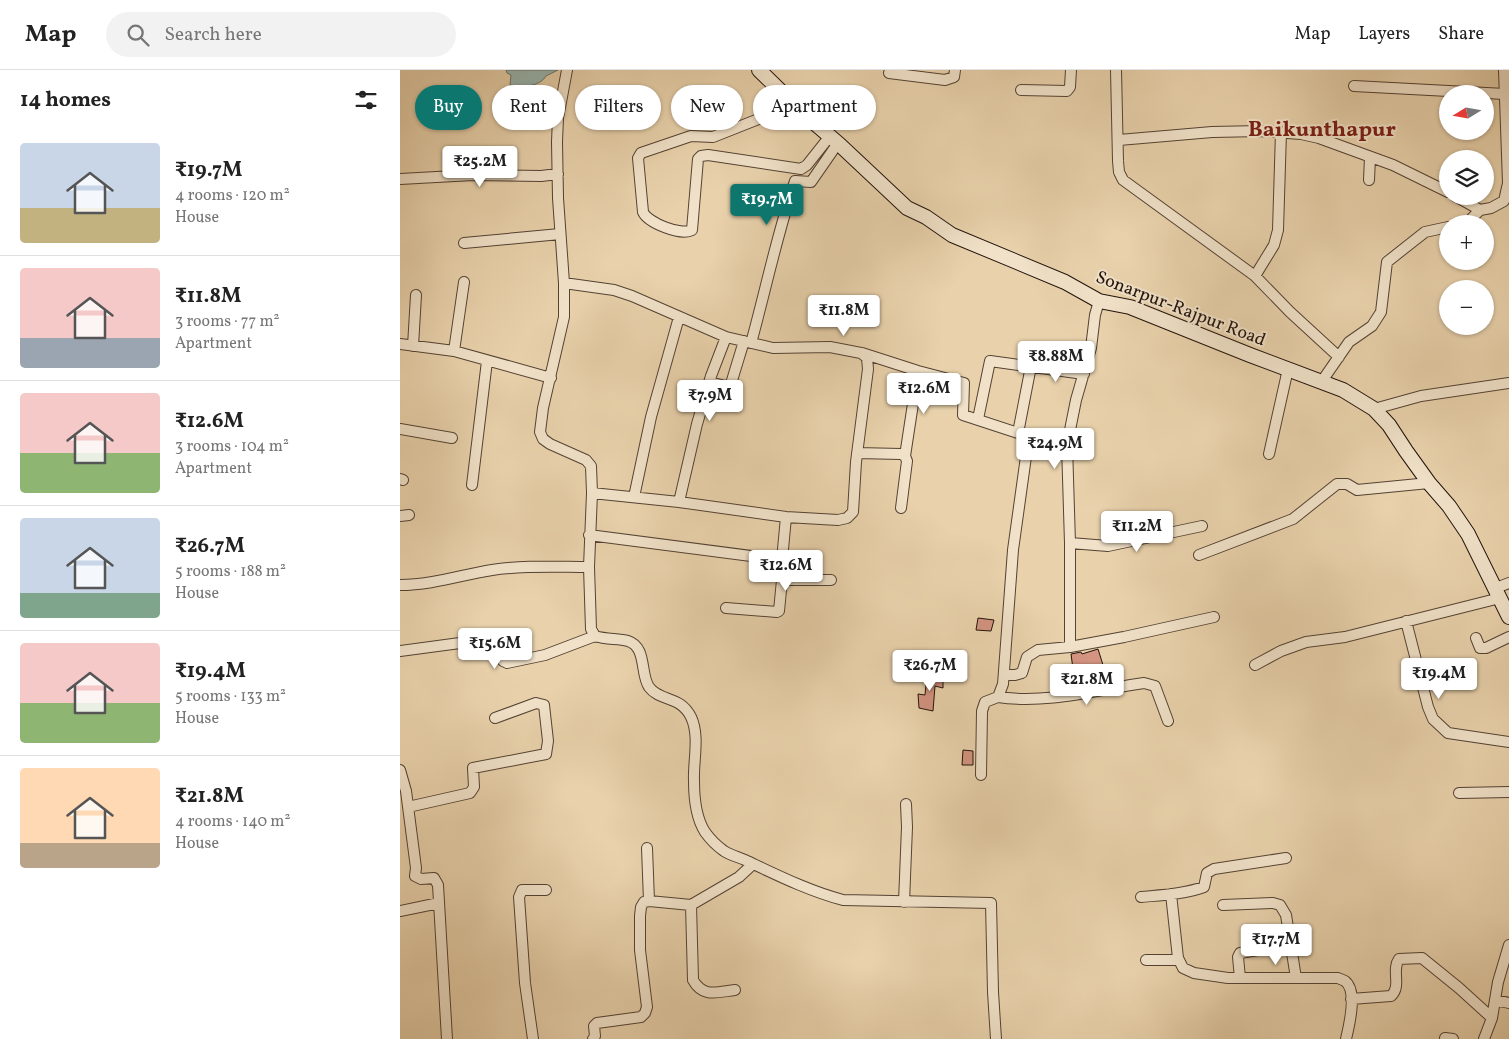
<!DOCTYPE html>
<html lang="en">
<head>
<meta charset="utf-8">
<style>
  :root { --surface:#fff; --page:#f2f2f2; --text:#222; --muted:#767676; --line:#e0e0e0; --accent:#0f766e }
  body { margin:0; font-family:Vollkorn,serif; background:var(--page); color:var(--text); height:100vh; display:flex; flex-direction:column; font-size:19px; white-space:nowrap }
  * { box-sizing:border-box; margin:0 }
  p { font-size:16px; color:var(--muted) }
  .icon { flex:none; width:28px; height:28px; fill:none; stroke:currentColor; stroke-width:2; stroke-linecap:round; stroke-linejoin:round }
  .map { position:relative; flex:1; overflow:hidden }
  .drawer { display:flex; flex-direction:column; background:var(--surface); width:400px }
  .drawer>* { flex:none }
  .guide { position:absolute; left:15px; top:15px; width:475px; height:45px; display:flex; gap:10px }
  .needle { width:32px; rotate:259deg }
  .fabs { position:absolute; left:1039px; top:15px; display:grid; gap:10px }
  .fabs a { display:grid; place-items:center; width:55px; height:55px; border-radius:50%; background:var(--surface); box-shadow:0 1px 4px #0004; font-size:25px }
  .price { position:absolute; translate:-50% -42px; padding:0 11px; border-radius:5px; background:#fff; color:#222; font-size:16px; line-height:32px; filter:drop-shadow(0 1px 2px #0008) }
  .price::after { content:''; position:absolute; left:50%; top:30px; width:15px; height:11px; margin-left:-8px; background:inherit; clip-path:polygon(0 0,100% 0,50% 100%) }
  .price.on { background:var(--accent); color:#fff }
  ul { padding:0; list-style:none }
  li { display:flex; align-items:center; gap:15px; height:125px; padding:0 20px }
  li+li { border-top:1px solid var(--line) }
  li span { display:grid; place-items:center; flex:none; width:140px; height:100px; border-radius:5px; color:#555 }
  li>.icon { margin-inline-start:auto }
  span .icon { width:60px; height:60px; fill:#fffc; stroke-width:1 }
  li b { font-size:21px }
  h2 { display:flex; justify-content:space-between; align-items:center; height:60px; padding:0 20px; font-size:21px }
  .pill { padding:0 18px; border-radius:22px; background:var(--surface); box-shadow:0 1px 4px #0004; font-size:18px; line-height:45px }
  .pill.on { background:var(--accent); color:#fff }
  header { display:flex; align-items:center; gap:30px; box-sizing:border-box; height:70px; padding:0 25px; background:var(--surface); border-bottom:1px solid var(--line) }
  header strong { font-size:24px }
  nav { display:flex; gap:28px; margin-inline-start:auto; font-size:18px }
  .search { width:350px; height:45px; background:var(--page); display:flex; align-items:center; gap:12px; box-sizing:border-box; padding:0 18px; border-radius:28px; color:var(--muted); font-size:19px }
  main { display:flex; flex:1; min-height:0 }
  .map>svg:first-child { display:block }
  .water { fill:#98b6b0; stroke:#69756e }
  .building { fill:#d49481; stroke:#22130b }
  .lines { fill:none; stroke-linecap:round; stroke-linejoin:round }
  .street-casing { stroke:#544233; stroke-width:12 }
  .secondary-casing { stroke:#22130b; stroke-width:16 }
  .street { stroke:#f0e1c8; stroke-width:10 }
  .secondary { stroke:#f0e1c8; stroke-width:14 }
  .labels { text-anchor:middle; stroke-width:4; stroke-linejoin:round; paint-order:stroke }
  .street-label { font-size:18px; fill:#22130b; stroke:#f0e1c8 }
  .district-label { font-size:22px; font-weight:bold; fill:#7a1f14; stroke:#f0e1c8 }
</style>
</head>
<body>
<header>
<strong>Map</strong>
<div class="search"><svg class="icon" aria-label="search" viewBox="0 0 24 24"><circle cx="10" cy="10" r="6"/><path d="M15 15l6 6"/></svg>Search here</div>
<nav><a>Map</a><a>Layers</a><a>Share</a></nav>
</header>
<main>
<section class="drawer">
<h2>14 homes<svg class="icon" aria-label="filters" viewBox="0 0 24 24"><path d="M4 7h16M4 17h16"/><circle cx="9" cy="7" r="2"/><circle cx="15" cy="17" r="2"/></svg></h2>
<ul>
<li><span style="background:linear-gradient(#c9d6e8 65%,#c2b280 0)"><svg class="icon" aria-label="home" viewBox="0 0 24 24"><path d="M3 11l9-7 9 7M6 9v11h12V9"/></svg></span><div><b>₹19.7M</b><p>4 rooms · 120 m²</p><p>House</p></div></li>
<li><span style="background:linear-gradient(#f6c9c9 70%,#9aa5b1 0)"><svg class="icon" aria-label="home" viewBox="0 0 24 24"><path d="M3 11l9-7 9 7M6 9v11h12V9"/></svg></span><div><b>₹11.8M</b><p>3 rooms · 77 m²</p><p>Apartment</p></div></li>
<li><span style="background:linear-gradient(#f6c9c9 60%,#8fb573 0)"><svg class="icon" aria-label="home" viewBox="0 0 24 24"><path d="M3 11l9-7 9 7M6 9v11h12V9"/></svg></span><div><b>₹12.6M</b><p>3 rooms · 104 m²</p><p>Apartment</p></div></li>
<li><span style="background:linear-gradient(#c9d6e8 75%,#7fa58c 0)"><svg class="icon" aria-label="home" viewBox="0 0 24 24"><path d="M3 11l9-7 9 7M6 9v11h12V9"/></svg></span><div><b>₹26.7M</b><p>5 rooms · 188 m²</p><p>House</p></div></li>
<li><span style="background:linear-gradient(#f6c9c9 60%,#8fb573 0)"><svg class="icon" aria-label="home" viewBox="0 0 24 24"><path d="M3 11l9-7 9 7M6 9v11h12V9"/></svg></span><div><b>₹19.4M</b><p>5 rooms · 133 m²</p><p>House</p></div></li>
<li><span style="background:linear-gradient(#ffd9b3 75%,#b9a48a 0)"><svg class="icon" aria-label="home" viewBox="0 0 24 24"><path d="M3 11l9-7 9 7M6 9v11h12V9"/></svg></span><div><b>₹21.8M</b><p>4 rooms · 140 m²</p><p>House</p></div></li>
</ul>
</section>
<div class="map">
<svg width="1109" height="969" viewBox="0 0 1109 969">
  <rect width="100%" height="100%" fill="#e8d1ab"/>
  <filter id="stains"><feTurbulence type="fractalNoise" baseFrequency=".004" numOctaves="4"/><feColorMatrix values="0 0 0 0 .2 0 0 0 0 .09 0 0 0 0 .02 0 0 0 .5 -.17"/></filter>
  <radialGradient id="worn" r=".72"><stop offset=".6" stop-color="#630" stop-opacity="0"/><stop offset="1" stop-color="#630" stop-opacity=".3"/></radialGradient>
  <path class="water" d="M106 0H158L146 6C141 16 120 19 110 15L111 5 107 3Z"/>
  <path class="building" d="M578 548 594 550 591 561 576 560Z
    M698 579 708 611 696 613 694 611 691 612 687 598 673 599 671 584 681 582 682 584Z
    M527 604 543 606V618L535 616 533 641 519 638 518 624 525 625Z
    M563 680 573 681V695H562Z"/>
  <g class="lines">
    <g class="street-casing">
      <path id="street" d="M167 0 158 48 157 72 158 128 164 213V247L143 338 140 362 143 369 150 374 186 390 191 396 192 423 189 497 191 559 195 566C207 570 218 568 228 571 247 577 240 604 249 617 260 632 280 625 291 647 300 666 293 691 294 711 294 727 296 748 305 762 310 769 317 776 324 781 330 785 338 787 345 790 377 805 409 821 443 830L591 833 593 922 596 969
        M716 0 718 91 719 102 723 110 855 206 890 242 939 287
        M489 3 545 10 554 7 555 0
        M954 16 1105 24
        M621 20 667 21 670 17 671 0
        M394 35 313 67 291 66 241 83 238 88 243 142C248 153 281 166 292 160L298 89 301 86 308 85 401 99 407 95 430 66
        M719 70 812 62 862 61 901 64 919 68 993 95 1048 122
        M0 109 73 105 141 106 158 104
        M969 110 970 87
        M1055 126 1080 140
        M1058 154 1069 151 1080 140 1091 138 1104 131 1108 113 1104 0
        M64 173 160 164
        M855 206 874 175 878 160 881 62
        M164 213 214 220 232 226 326 267 373 278 430 277 461 283 467 288 468 299 456 392 453 442 447 448 438 450 386 447 279 432 192 423
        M351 273C366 219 377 164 395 111L411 112 438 73
        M0 274 54 281 151 308
        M13 276 16 225
        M54 281 64 212
        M462 283 518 301 564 313 563 345 618 363
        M631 296 618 363 667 375
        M922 311 949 272 972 256 981 242 987 192 1025 162 1048 157
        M309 312 330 317 344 271
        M974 339 1021 326 1109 313
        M578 349 590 291 684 304
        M0 359 52 368
        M457 383 501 384 505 386 507 391 501 438
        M869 384 888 299
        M505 386 518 301
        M0 409 3 410
        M72 415 87 291
        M234 427 251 347 279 247
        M279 432 297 354 311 306 326 267
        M0 446 9 445
        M189 465 382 490 386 447
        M670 473 708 476 802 456
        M799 485 893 449 937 414H947L957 420 1029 413
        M382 490V510H431
        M0 515C32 515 61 505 92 500 123 495 157 497 189 497
        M1096 518 1109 513
        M326 538 377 542 379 541 382 510
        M1006 551 1028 637 1033 649 1048 663 1109 672
        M1076 568 1080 578H1086L1109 567
        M670 577V473L667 375 676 330 691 278 695 245 699 231
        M0 581 60 573 94 565H97L99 570 103 591 107 593 145 585 195 566
        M855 595 881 581 906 572 945 567 1100 528
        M604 605H615L622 603 627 587 638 580 670 577 724 567 814 547
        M598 627C647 634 696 620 744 613L755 616 768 651
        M0 700 6 721 16 798 15 806 21 809 34 808 38 815 47 969
        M581 705 582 641 585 632 598 627 603 614 613 480 629 365
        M1059 723 1109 722
        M8 737 70 723 74 717 73 698 146 684 148 671 144 635 136 633 95 648
        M247 778 249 831
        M771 824 778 888 783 898 794 903 828 908H938C940 909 943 910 945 911 958 921 949 956 946 969
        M741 827C762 825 784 824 804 817L807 803 814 799 886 788
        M504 832 507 757 506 734
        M291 835 293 910C303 928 317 922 335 920
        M823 835 873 833 880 835 886 845 896 908
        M0 841 39 833
        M746 890H779
        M840 908 838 887 840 883 870 878 891 877
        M951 929 991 926C1002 916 991 900 999 889L1022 888 1059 918 1092 948
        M1095 930 1109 933
        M1045 968 1053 969
        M133 969 125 913 119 827 122 820H146
        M193 969 195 966 194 956 197 953 241 947 245 943 247 937 240 880V846L241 837 244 832 249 831 291 835 339 807 353 794
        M1084 969 1092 948 1098 912 1109 875"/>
    </g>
    <g class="secondary-casing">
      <path id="secondary" d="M359 0 404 44 440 75 507 138 526 147 552 165 665 212 699 231 730 237 850 285 943 320 974 339 989 355 1006 381 1029 413 1049 436 1068 464 1109 547"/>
    </g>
    <use href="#street" class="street"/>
    <use href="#secondary" class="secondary"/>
  </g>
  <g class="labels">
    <g class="street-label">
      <text transform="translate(781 238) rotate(21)" y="6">Sonarpur-Rajpur Road</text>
    </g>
    <g class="district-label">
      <text x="922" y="66">Baikunthapur</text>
    </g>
  </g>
  <rect width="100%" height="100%" filter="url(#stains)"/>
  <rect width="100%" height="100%" fill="url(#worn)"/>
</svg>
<div class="fabs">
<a><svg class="needle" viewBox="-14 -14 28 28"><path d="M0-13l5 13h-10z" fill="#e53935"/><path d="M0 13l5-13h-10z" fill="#767676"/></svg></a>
<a><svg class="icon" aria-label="layers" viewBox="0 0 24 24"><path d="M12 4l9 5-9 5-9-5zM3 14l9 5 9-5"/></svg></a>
<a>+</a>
<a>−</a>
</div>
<b class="price" style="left:80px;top:118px">₹25.2M</b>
<b class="price on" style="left:367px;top:156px">₹19.7M</b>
<b class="price" style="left:444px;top:267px">₹11.8M</b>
<b class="price" style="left:656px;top:313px">₹8.88M</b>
<b class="price" style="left:524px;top:345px">₹12.6M</b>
<b class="price" style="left:310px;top:352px">₹7.9M</b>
<b class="price" style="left:655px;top:400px">₹24.9M</b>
<b class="price" style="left:737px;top:483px">₹11.2M</b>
<b class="price" style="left:386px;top:522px">₹12.6M</b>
<b class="price" style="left:95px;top:600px">₹15.6M</b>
<b class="price" style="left:530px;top:622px">₹26.7M</b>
<b class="price" style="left:1039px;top:630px">₹19.4M</b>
<b class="price" style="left:687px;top:636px">₹21.8M</b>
<b class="price" style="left:876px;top:896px">₹17.7M</b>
<div class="guide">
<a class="pill on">Buy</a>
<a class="pill">Rent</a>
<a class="pill">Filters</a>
<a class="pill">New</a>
<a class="pill">Apartment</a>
</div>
</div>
</main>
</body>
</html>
